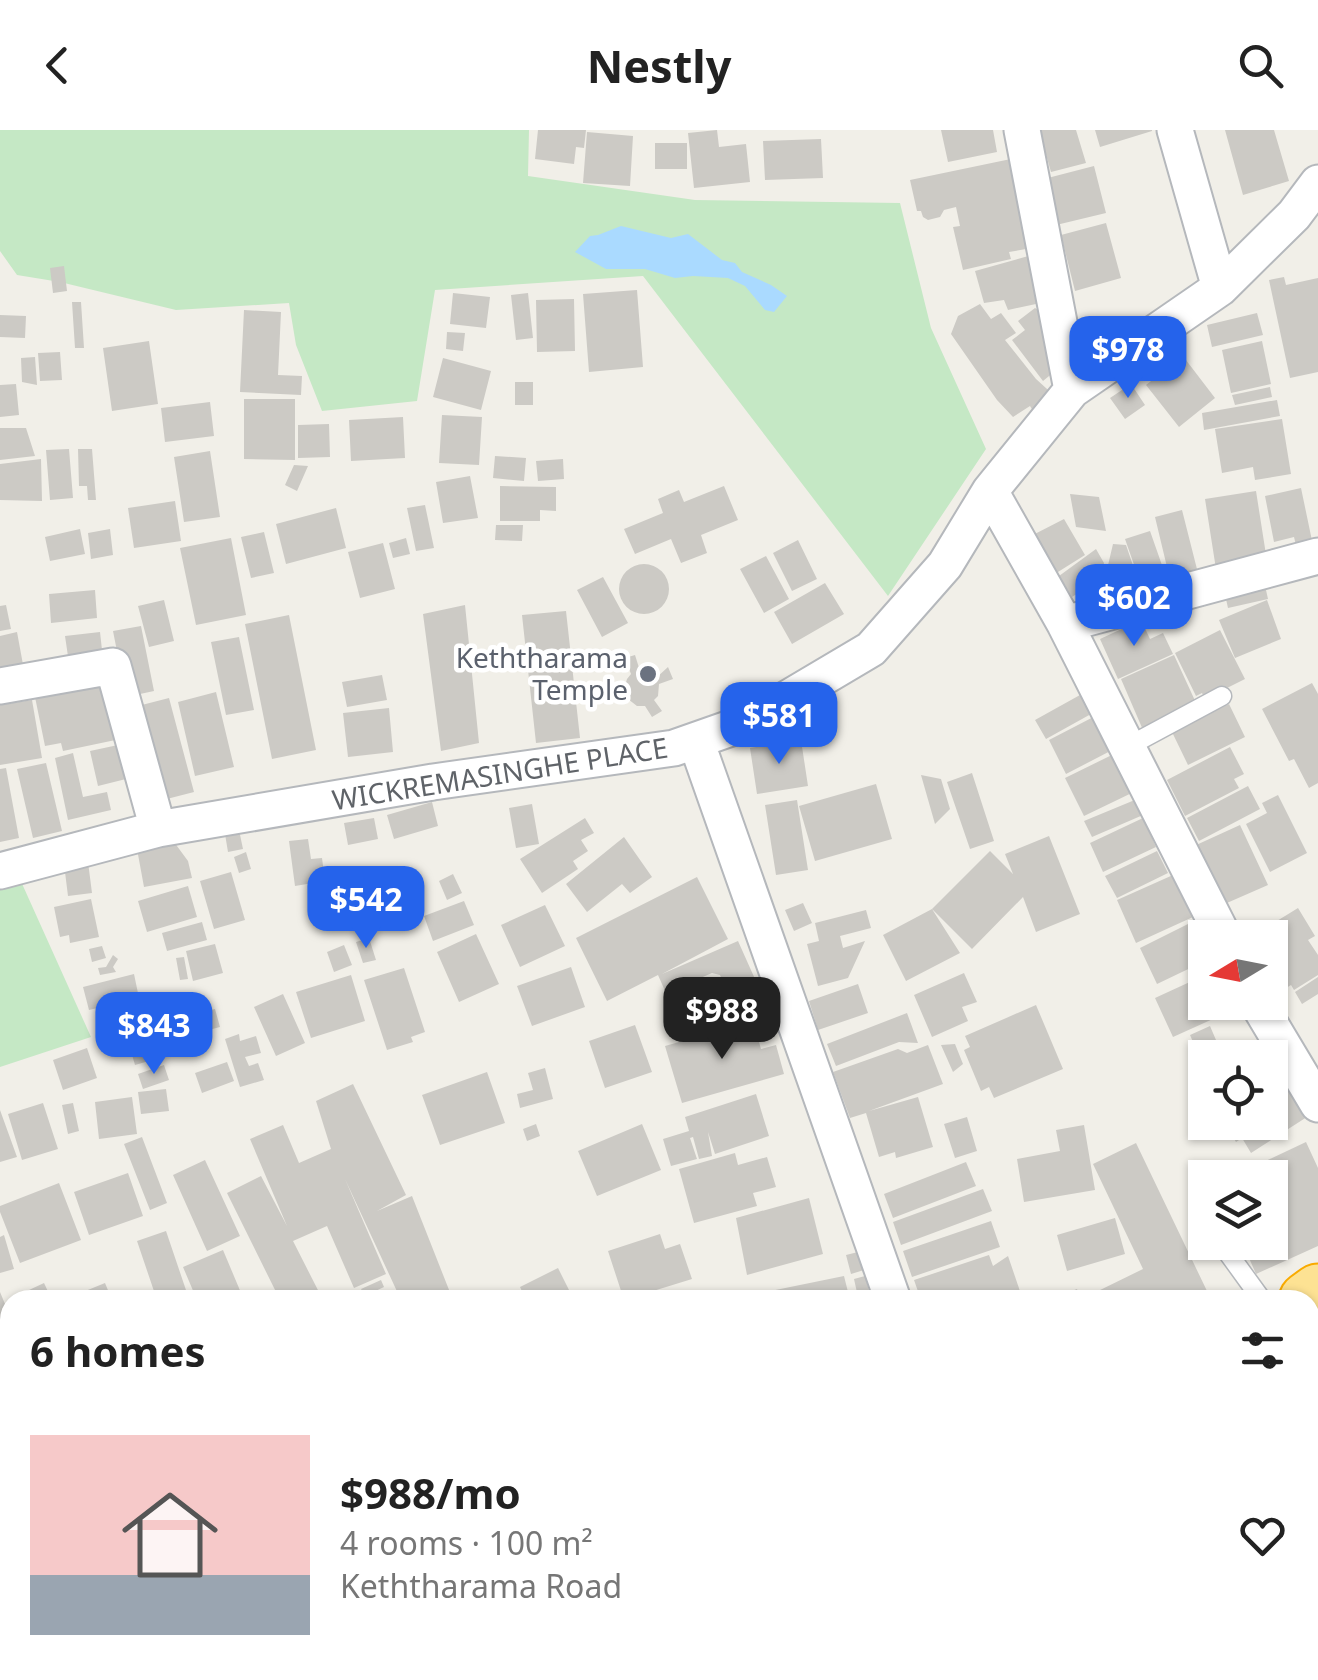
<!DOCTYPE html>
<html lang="en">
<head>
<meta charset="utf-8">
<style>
  :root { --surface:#fff; --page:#f6f6f6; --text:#222; --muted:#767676; --accent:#2563eb }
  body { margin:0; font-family:"Noto Sans",sans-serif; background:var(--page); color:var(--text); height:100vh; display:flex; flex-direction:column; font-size:38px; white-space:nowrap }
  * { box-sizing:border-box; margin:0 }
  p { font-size:32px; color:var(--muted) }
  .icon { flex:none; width:55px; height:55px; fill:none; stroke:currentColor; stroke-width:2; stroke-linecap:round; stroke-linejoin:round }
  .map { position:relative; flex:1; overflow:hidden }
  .panel { position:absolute; left:0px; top:1160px; width:1320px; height:390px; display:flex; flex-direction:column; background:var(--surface); border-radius:30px 30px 0 0; box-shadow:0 2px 8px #0004 }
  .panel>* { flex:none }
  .needle { width:65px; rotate:260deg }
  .fabs { position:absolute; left:1188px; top:790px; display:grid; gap:20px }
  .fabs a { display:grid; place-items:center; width:100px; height:100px; border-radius:0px; background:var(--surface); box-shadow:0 2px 8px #0004; font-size:50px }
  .price { position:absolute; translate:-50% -85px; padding:0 22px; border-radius:20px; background:var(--accent); color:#fff; font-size:32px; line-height:65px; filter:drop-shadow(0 2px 5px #0008) }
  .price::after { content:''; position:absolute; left:50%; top:60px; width:30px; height:22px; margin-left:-15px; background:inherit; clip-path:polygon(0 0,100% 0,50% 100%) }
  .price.selected { background:#222; color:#fff }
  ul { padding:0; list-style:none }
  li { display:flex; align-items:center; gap:30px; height:250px; padding:0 30px }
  li span { display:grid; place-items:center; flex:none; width:280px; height:200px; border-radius:0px; color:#555 }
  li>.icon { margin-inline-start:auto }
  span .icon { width:120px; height:120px; fill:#fffc; stroke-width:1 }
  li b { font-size:42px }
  h2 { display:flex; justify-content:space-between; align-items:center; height:120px; padding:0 30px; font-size:42px }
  header { display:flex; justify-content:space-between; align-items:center; height:130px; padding:0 30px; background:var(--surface); font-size:45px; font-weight:700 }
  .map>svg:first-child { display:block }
  .green { fill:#c5e8c5 }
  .water { fill:#aadaff }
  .building { fill:#cccac5 }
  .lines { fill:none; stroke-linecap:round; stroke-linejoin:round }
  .lane-casing { stroke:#b5b8bc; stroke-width:21 }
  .street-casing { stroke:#b5b8bc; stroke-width:39 }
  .highway-casing { stroke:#f9ab00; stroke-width:59 }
  .lane { stroke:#fff; stroke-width:18 }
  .street { stroke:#fff; stroke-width:35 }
  .highway { stroke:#fde293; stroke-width:55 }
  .rail { stroke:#b6b7b8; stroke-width:8; stroke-dasharray:2.5 12; stroke-linecap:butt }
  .worship-dot { fill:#6b7280; stroke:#fff; stroke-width:4 }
  .labels { text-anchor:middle; stroke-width:9; stroke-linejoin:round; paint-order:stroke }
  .worship-label { font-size:28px; fill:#5b616d; stroke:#fff; text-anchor:end }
  .street-label { font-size:28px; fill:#5f6368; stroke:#fff }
</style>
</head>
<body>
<header><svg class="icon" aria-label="back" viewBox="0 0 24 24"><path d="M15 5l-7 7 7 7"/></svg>Nestly<svg class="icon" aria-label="search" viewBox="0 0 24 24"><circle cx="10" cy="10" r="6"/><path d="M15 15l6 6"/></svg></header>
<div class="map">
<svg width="1318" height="1550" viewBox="0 0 1318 1550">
  <rect width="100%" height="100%" fill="#f1efe8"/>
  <path class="green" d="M0 0H529L528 46 695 70 900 73 931 198 986 319 888 466 643 146 435 160 417 271 322 281 296 215 289 173 176 180 60 152 17 145 0 121Z
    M19 747 91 907 0 937V753Z
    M225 1540H647L653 1550H205Z"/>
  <path class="water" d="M621 96 671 108 688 104 722 130 735 133 742 142 771 155 787 166 774 182 765 180 745 156 728 148 693 146 675 148 645 139H606L575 122 590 106 598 105Z"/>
  <path class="building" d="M538 0H586L584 18 576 17 574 34 535 29Z
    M717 0 719 17 746 14 750 52 694 58 688 3Z
    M941 0H993L997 22 948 32Z
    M1039 0H1076L1086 33 1051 42Z
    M1095 0H1152V1L1100 17Z
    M1225 0H1274L1289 51 1243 65Z
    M587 2 633 6 630 56 583 53Z
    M821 9 823 48 765 50 763 11Z
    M655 13H687V39H655Z
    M1020 27 1039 119 1027 122 1026 119 1009 122 1011 129 963 140 953 97 960 96 956 77 944 80 940 87 928 90 923 87 921 81H917L910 50Z
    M1094 36 1106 83 1052 96 1040 50Z
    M1106 93 1121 148 1075 161 1061 105Z
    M1039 123 1050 171 1008 180 1004 170 984 173 975 141Z
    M64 136 67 161 53 163 50 138Z
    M1284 147 1286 155 1318 148V242L1290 248 1269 150Z
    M637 160 643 237 589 242 583 164Z
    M453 163 490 167 486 198 450 194Z
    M528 163 533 208 516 210 511 165Z
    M574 169 575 221 537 222 536 170Z
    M72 172H81L84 218H75Z
    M980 174 991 189 1001 183 1016 203 1005 210 1036 249 1057 268 1035 284 1030 276 1013 287 997 270 951 204 958 186Z
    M1035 178 1050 187 1060 237 1043 251 1012 210 1025 200 1018 191Z
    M244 180 281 182 278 245 302 246 301 265 240 262Z
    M1257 183 1263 205 1212 217 1207 195Z
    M0 185 26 186 25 208 0 207Z
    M447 202 465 203 463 221 446 219Z
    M149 211 158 274 112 281 103 218Z
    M1262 211 1271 254 1231 263 1222 220Z
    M1176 217 1215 268 1179 297 1146 255 1160 244 1153 235Z
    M60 222 62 250 40 251 38 223Z
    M35 227 37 255 22 252 21 228Z
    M443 228 491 241 481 280 433 267Z
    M515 252H533V275H515Z
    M16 254 19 285 0 287V255Z
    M1131 254 1145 275 1125 289 1110 268Z
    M1270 257 1272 267 1235 275 1232 265Z
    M244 269H295V330L244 329Z
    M1277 270 1280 286 1204 300 1202 283Z
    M210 272 214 306 165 312 161 278Z
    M442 285 482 287 479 335 439 333Z
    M403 287 405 328 351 331 349 290Z
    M1282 289 1291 344 1255 350 1253 337 1222 343 1215 299Z
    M329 294 330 327 298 328V295Z
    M0 298H26L35 326 0 330Z
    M69 319 73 368 50 370 46 320Z
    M78 319H92L96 370H88L87 356H79Z
    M210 321 220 387 184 392 174 327Z
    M495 326 526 328 524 351 493 348Z
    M41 329 42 371 0 370V334Z
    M563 329 564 349 538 351 536 331Z
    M294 335 308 336 297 361 285 355Z
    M470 346 478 388 443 393 436 352Z
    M500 356 556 357V381L540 380V391H500Z
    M724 356 738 390 701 405 707 423 681 433 671 409 635 424 624 399 663 383 658 369 679 360 684 372Z
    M1301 358 1315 425 1299 428 1294 407 1274 412 1265 366Z
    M1256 361 1267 431 1216 439 1205 369Z
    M1070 364 1099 367 1106 401 1076 397Z
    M175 371 181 411 134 418 128 378Z
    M425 375 434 418 416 421 407 378Z
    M336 378 346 418 286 434 276 394Z
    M1182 380 1200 451 1172 458 1155 387Z
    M1064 389 1085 425 1050 447 1027 408Z
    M496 395H523L522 411 495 410Z
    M80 399 85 424 50 431 45 407Z
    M110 399 113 425 91 429 88 403Z
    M1150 401 1170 458 1145 466 1125 409Z
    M264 402 274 443 251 448 241 407Z
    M231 408 246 485 196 495 180 418Z
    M406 408 410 424 393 428 389 413Z
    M798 410 817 449 792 461 773 423Z
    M383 413 395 459 360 468 348 422Z
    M1113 414 1126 415 1141 459 1091 484 1082 466 1105 448Z
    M1096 419 1104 433 1101 448 1072 467 1059 446Z
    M766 426 789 469 764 483 740 439Z
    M619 459a25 25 0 1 1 50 0a25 25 0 1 1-50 0Z
    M603 447 628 493 602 507 577 460Z
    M1264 451 1268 469 1228 478 1224 460Z
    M825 453 844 484 792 514 774 482Z
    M95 460 97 488 51 493 49 464Z
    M164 470 174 511 149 517 138 476Z
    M1267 470 1281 509 1235 528 1219 490Z
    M6 475 11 499 0 501V476Z
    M465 475 479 613 441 621 423 484Z
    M566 481 580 608 536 613 522 485Z
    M289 485 316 620 272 629 245 494Z
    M1141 490 1150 509 1163 503 1173 524 1118 549 1100 509Z
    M141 496 154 561 126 567 113 501Z
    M1220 500 1245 549 1205 569 1202 563 1196 566 1175 523Z
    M17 502 24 540 0 545V506Z
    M100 502 103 529 69 533 65 506Z
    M239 507 254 580 226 585 211 512Z
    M635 525 640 541H646L656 548 668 537 673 549 659 554 658 566 654 570 662 581 652 587 645 576H637L628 569 622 574 618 565 624 559 627 549 631 544 625 528Z
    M1174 525 1197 575 1143 600 1121 549Z
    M111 541 125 608 63 621 61 613 45 616 35 567Z
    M382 545 387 570 347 577 342 552Z
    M1312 553 1318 564V653L1309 658 1294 629 1289 631 1262 579Z
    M1089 560 1100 579 1046 609 1035 590Z
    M216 562 234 637 195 646 178 572Z
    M169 568 194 662 159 671 134 577Z
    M32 570 42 628 0 635V575Z
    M1229 574 1245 607 1188 635 1172 602Z
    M389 578 393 622 348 627 343 583Z
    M1103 582 1120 616 1066 644 1049 610Z
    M801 610 808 656 757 664 750 618Z
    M118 615 126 649 98 656 90 621Z
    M1230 617 1244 644 1234 649 1239 658 1185 686 1167 650Z
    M1122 620 1140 659 1084 686 1065 648Z
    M73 623 83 667 107 662 111 680 68 690 55 628Z
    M46 633 62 701 33 708 17 639Z
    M6 638 19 708 0 712V639Z
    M972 643 994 711 970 719 947 652Z
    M921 645 941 649 950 679 935 694Z
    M876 654 892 709 815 731 799 676Z
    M1248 656 1260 679 1199 711 1187 688Z
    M1278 665 1307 723 1270 742 1246 694 1267 683 1262 673Z
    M1142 667 1150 682 1092 707 1084 691Z
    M797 670 808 740 776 745 765 675Z
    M432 672 438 696 394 709 387 685Z
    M532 674 539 714 516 718 509 678Z
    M374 688 378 709 348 715 344 693Z
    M585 688 594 703 581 710 588 721 573 731 578 739 542 763 520 729Z
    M1143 688 1156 717 1103 742 1090 713Z
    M1240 695 1268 755 1220 776 1194 716Z
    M239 700 243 719 228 722 225 704Z
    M1049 706 1080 784 1036 802 1023 767 972 819 932 779 990 721 1013 744 1005 724Z
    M624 707 652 747 630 763 622 754 587 782 566 754Z
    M308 709 311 729 322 728 325 751 295 756 289 711Z
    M174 712 188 731 192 748 144 757 137 719Z
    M1157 721 1168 743 1117 768 1105 746Z
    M246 722 251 739 239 743 234 727Z
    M88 732 92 763 68 766 65 742Z
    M231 742 245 790 214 799 200 751Z
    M453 744 462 763 447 770 439 751Z
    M1173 745 1193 787 1136 813 1117 770Z
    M697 747 728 809 662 844 738 811 759 858 731 870 720 845 712 843 666 863 658 845 607 871 576 808Z
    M360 754 364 771 342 776 338 759Z
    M188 756 197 787 147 802 138 771Z
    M91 769 99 807 70 813 69 805 60 807 54 777Z
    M464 771 474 795 433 811 424 786Z
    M803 773 812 793 794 801 785 780Z
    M545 775 565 816 520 837 501 795Z
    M1298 778 1315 806 1308 810 1318 825V845L1294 860 1291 855 1275 865 1270 857V808H1249Z
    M932 779 960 823 906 851 883 805Z
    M866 780 871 798 840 806 843 818 865 811 848 848 818 856 807 814 819 811 815 793Z
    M202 792 207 810 167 821 162 803Z
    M1192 792 1205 818V831L1157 854 1140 818Z
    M476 804 499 854 459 872 437 822Z
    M369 808 376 830 363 833 356 812Z
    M215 814 223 843 193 851 186 821Z
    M344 815 352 835 334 842 327 822Z
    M102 816 106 828 92 832 89 819Z
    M113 825 118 829 113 837 116 842 100 845 98 838 106 837Z
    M184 827 188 849 180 850 176 828Z
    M571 837 585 877 532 896 517 856Z
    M404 838 425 902 411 907 413 912 387 920 364 850Z
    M964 843 977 872 962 877 968 891 932 907 914 865Z
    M134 844 139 868 89 880 83 857Z
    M351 845 365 891 311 908 296 862Z
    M1205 845V872H1232L1235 879 1173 907 1155 868Z
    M1318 847V864L1302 874 1295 862Z
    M716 850 725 876 695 886 686 861Z
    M858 854 868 883 818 900 809 871Z
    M283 864 305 913 276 926 254 877Z
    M146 874 152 895 105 908 99 887Z
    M1036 875 1063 939 994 968 989 957 981 961 964 920 970 917 965 906Z
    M215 879 220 897 197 903 193 884Z
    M907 883 918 913 899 912 836 936 827 914Z
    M753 891 761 919 776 915 784 944 682 973 665 916Z
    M635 895 652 942 605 958 589 911Z
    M1210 896 1216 910 1196 919 1190 905Z
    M239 904 240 911 256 906 261 923 245 927 249 936 258 933 264 950 240 957 225 909Z
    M160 909 166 926 135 935 130 918Z
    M955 914 963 934 953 942 941 915Z
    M928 915 943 954 869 981 918 967 933 1017 896 1028 895 1022 879 1027 866 983 850 988 833 942 898 919 907 923Z
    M87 918 97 948 63 960 53 930Z
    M227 932 234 951 202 963 195 943Z
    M164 935 169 950 143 959 138 944Z
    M545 938 553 969 520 978 517 964 533 960 528 943Z
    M487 942 505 993 440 1015 422 965Z
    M1286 948 1310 985 1251 1023 1242 1008 1236 1012 1224 992H1270V959Z
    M353 954 406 1065 377 1081 412 1066 453 1170H401L345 1049 386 1144 354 1158 327 1096 293 1111 323 1170H280L227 1063 261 1046 287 1096 250 1009 283 995 299 1033 331 1019 316 971Z
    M166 959 169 981 141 984 138 962Z
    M756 964 769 1006 715 1024 708 1002 712 1026 699 1029 693 1007 690 1008 697 1029 671 1036 663 1009 689 1001 685 987Z
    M132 967 137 1004 99 1009 95 972Z
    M43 973 58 1019 22 1030 8 984Z
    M73 973 79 1001 68 1004 62 975Z
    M0 980 17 1027 0 1032Z
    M967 987 977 1021 955 1028 944 994Z
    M536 994 540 1006 527 1011 523 999Z
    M642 994 661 1040 597 1066 578 1021Z
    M1084 995 1095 1060 1024 1072 1017 1029 1060 1021 1056 1000Z
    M142 1007 167 1073 150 1080 124 1014Z
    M1306 1012 1318 1038V1116L1256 1144 1242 1112H1270V1048H1230Z
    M1136 1013 1207 1161 1190 1170H1100L1096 1162 1143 1139 1093 1034Z
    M735 1023 738 1035 767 1027 776 1057 753 1063 757 1076 694 1093 679 1039Z
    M205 1030 240 1106 207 1121 173 1045Z
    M966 1032 976 1056 893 1088 884 1064Z
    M128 1043 143 1086 89 1105 74 1062Z
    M59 1053 81 1110 20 1133 0 1082V1076Z
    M983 1059 992 1081 901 1115 893 1092Z
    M809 1068 823 1124 747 1145 736 1088Z
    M1115 1088 1125 1124 1067 1141 1057 1105Z
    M991 1091 1000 1117 912 1147 903 1121Z
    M166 1101 187 1163 166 1170H157L137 1111Z
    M660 1104 665 1119 680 1114 692 1149 624 1170 608 1121Z
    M4 1105 14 1139 0 1143V1107Z
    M223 1120 244 1170H197L183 1137Z
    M858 1122 864 1140 851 1144 846 1125Z
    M989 1125 993 1136 1008 1126 1023 1170H921L914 1150Z
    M558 1138 571 1164 559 1170H526L520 1157Z
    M844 1146 850 1170H752L751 1165Z
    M865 1146 870 1164 858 1167 854 1149Z
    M381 1150 384 1157 365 1166 361 1159Z
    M44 1153 52 1170H15L14 1167Z
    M105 1153 112 1170H81L78 1164Z
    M1077 1159 1081 1170H1057L1056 1167Z
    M0 1162 10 1186V1225L0 1229Z
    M10 1259V1305L0 1309V1264Z
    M1318 1286V1371L1310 1376V1291Z
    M10 1321V1366L0 1371V1326Z
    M10 1486V1517L0 1521V1490Z
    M10 1526V1540H95L71 1550H0V1530Z
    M668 1540H697L683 1550H675Z
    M865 1540H899L904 1550H871Z"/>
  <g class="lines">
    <g class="lane-casing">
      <path id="lane" d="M1127 617 1222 566
        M1200 1084 1205 1091
        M1220 1112 1262 1170"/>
    </g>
    <g class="street-casing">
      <path id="street" d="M1022 0 1072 260
        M1175 0 1220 158
        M990 361 1065 494 1224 808
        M1065 494 1318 426
        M0 556 113 536 158 699
        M696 611 893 1170
        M0 741 158 699 433 652 674 618 748 592 871 519 945 435 990 361 1072 260 1220 158 1294 85 1318 53
        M1257 872 1318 974"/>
    </g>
    <g class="highway-casing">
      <path id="highway" d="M1307 1170 1318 1162
        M1310 1225 1318 1220
        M735 1550 753 1540
        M808 1550 824 1540"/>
    </g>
    <use href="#lane" class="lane"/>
    <use href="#street" class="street"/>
    <use href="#highway" class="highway"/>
    <path class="rail" d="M1310 1471 1318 1468
      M1310 1488 1318 1485
      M1092 1550 1116 1540
      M1138 1550 1163 1540"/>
  </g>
  <circle class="worship-dot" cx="648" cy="544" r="10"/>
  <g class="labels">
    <g class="worship-label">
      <text x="628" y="538">Keththarama<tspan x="628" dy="32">Temple</tspan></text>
    </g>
    <g class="street-label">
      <text transform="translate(500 644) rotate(-9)" y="10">WICKREMASINGHE PLACE</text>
    </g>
  </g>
</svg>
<div class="fabs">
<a><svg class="needle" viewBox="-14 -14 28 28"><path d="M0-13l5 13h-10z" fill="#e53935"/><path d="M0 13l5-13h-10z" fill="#767676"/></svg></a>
<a><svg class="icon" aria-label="locate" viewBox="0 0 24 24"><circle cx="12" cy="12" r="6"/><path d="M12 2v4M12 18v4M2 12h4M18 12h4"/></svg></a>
<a><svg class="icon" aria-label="layers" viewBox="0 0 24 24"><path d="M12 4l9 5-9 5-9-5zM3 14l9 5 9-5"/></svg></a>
</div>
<b class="price" style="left:1128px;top:271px">$978</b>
<b class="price" style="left:1134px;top:519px">$602</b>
<b class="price" style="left:779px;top:637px">$581</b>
<b class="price" style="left:366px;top:821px">$542</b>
<b class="price selected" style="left:722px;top:932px">$988</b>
<b class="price" style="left:154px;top:947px">$843</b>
<section class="panel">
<h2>6 homes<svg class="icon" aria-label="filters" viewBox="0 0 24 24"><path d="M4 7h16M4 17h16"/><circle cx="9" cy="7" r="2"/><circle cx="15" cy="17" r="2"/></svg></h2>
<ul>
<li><span style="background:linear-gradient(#f6c9c9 70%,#9aa5b1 0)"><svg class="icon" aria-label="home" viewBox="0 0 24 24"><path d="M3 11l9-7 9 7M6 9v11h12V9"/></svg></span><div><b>$988/mo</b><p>4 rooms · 100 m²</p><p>Keththarama Road</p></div><svg class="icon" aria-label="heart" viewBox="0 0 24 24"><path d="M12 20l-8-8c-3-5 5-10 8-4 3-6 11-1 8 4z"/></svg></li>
</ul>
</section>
</div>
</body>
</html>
